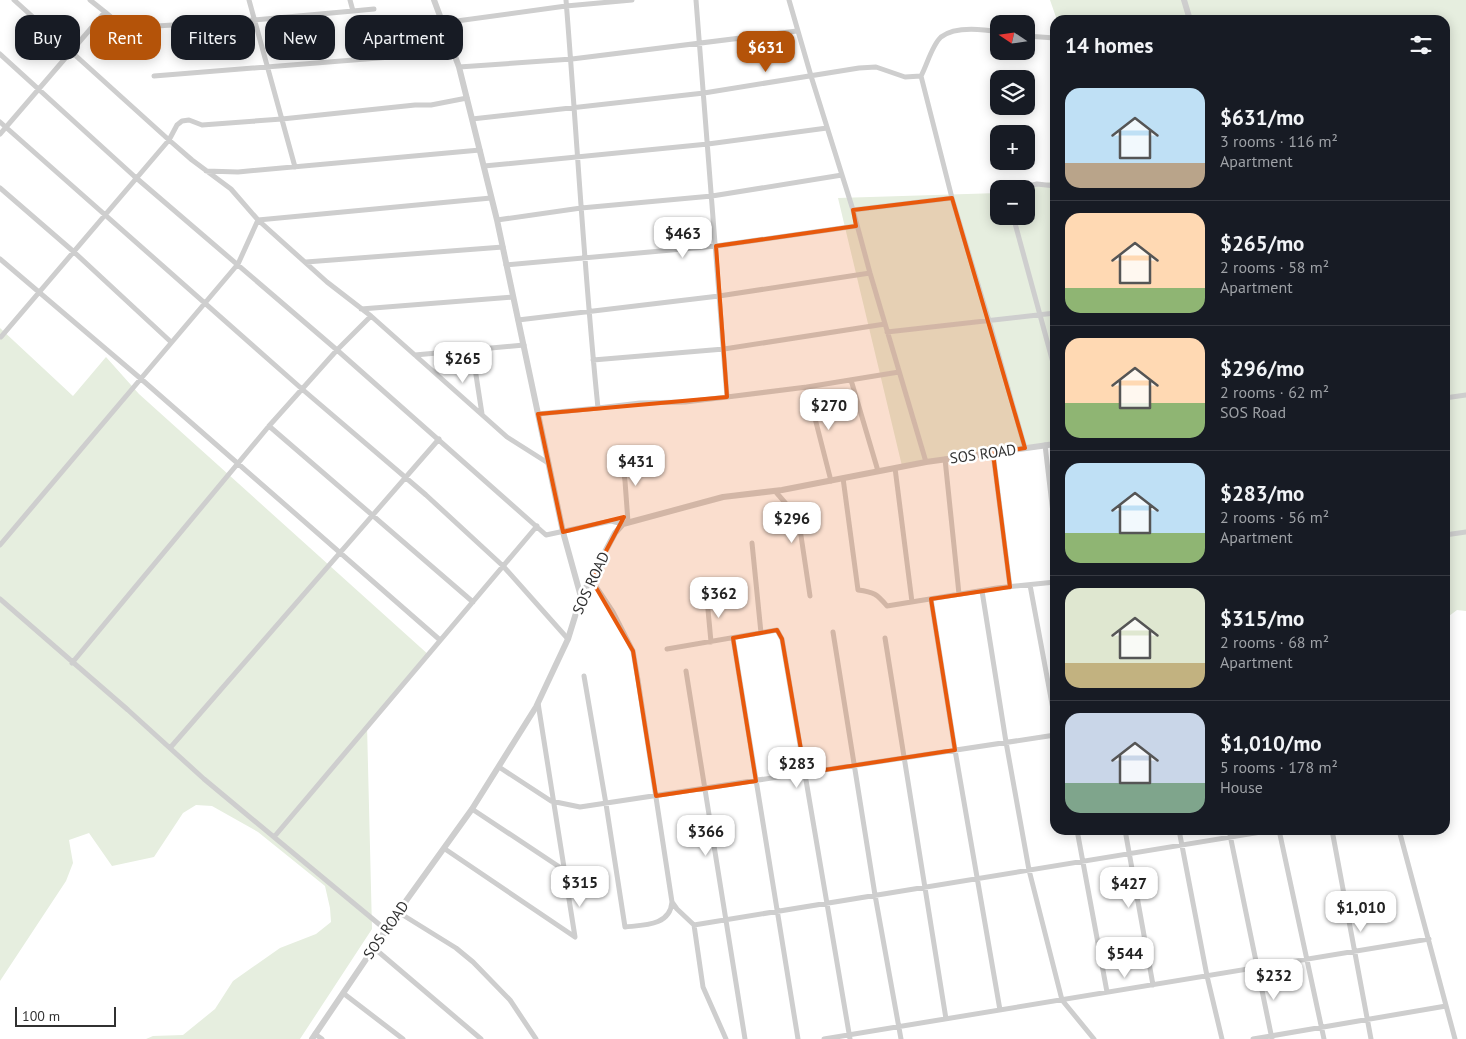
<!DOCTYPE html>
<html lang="en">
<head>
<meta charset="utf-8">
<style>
  :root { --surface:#171b24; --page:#20242c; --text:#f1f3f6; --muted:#9ea1a6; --line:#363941; --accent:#b45309 }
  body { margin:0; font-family:"PT Sans",sans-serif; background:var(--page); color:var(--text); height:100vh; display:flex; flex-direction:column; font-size:19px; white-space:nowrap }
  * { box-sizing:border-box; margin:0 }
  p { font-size:16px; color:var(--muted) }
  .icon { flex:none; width:28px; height:28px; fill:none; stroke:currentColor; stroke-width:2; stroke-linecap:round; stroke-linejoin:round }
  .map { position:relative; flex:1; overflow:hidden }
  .panel { position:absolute; left:1050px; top:15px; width:400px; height:820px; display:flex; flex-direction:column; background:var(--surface); border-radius:15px; box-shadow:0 2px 12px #0003 }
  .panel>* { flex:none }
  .banner { position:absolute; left:15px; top:15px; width:475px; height:45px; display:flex; gap:10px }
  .needle { width:32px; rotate:283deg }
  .controls { position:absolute; left:990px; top:15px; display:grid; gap:10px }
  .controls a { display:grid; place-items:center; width:45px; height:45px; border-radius:10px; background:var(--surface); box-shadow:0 2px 12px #0003; font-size:25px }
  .scale { position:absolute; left:15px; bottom:12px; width:101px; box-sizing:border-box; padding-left:5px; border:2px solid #313131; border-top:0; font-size:14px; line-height:18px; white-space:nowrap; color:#313131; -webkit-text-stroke:4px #fff; paint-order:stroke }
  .price { position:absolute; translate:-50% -42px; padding:0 11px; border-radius:10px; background:#fff; color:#222; font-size:16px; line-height:32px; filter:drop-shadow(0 1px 2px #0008) }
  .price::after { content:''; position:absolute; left:50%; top:30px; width:15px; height:11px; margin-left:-8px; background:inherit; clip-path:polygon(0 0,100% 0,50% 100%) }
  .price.current { background:var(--accent); color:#fff }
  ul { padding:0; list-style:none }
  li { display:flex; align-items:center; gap:15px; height:125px; padding:0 15px }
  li+li { border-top:1px solid var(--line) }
  li span { display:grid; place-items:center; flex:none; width:140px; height:100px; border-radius:15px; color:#555 }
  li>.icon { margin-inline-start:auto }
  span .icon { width:60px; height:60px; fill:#fffc; stroke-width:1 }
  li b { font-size:21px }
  h2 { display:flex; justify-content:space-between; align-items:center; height:60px; padding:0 15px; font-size:21px }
  .pill { padding:0 18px; border-radius:15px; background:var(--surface); box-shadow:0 2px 12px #0003; font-size:18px; line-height:45px }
  .pill.current { background:var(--accent); color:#fff }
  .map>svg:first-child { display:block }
  .green { fill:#e6eedf }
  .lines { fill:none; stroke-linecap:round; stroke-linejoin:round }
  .minor { stroke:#cecece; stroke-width:5 }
  .tertiary { stroke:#cecece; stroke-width:6 }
  .marked { fill:#e8590c; fill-opacity:0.2; stroke:#e8590c; stroke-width:4; stroke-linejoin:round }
  .labels { text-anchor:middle; stroke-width:5; stroke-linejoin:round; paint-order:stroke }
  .street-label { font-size:15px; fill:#313131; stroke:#fff }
</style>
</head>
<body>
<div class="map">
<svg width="1466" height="1039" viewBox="0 0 1466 1039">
  <rect width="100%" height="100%" fill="#fff"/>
  <path class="green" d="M1050 0H1466V611L1457 610 1445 619V20H1057Z
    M1055 181V446L902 466 838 198 999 193V216H1026V189H1018Z
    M0 328 73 396 106 357 139 394 430 656 367 725 372 929 300 1039H146L153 1036 183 1035 215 1009 233 981 280 948 316 934 331 922 330 908 325 886 258 832 212 806 196 805 183 813 154 857 112 866 89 833 69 840 73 863 66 881 0 981Z"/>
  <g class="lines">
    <path class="minor" d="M14 0 169 140 192 160 231 189 258 220 327 282 371 316 337 350 269 426 72 663
      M249 0 295 167
      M696 0 727 397
      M789 0 811 76 853 210 870 273 926 462
      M353 11 374 9
      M105 12 124 28 254 20 353 11 350 0
      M442 23 566 6 632 0
      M1026 36 1055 38
      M0 54 134 176 337 350 546 535 611 521 623 524
      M459 67 572 59 797 31
      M154 76 453 52
      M921 76C927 65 932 45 941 37 955 26 982 29 999 32
      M472 119 704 93 859 68 876 67 905 77 921 76 952 198 989 321 1025 448
      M0 122 302 389 426 495 503 566 568 639
      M0 134 105 12 90 0
      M484 166 708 144 827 128
      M206 171 238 172 480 150
      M0 188 74 252 171 342
      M1013 189 1037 184 1055 186
      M853 210 952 198
      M1013 216 1055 370
      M497 220 581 208 712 196 842 175
      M0 259 140 378 440 640
      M306 262 503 247
      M506 265 716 246 856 226
      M361 309 513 297
      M371 316 507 437 548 463
      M518 320 719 296 870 273
      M887 332 1055 313
      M1 337 169 140 177 125 182 121 189 120 202 125 282 119 415 105H431L467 98
      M472 349 482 414
      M415 355 524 345
      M593 360 724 349 885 324
      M851 380 878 471
      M807 387 831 481
      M1445 398 1466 395
      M598 408 640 403 685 402 727 397 807 387 899 372
      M538 414 598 408C584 272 577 136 566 0
      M269 426 473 602
      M1045 445 1055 530
      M626 450 622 461 625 481 628 522
      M993 453 1010 587
      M945 459 959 594
      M895 468 912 602
      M843 478 858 590C874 592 877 594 887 606L997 588 1055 582
      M775 491 794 513 800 529 810 596
      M1445 535 1466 532
      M752 543 761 633
      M0 545 238 264 258 220 491 198
      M1030 585 1055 720
      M982 591 1006 742 1029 870 1062 1000 1094 1039
      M0 599 128 710 204 779 386 930
      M707 599 711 642
      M931 599 955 750 1000 1010
      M833 632 875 895 901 1039
      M733 638 798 1039
      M885 638 946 1019
      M667 649 777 630 782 639 850 1039
      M686 671 745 1039
      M584 676 606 804 625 927C644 925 670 926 672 902L638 680 633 651 613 612 591 579
      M170 748 439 439
      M499 767 551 801 580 807 1055 735
      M472 809 564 870
      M1077 830 1107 992
      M1125 830 1153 985
      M1179 830 1207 976 1222 1039
      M1229 830 1272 1039
      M1279 830 1324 1039
      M1332 830 1371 1039
      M1399 830 1455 1039
      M274 837 537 526
      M445 849 575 937 538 703
      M672 902 677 909 694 925 703 987 726 1039
      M398 912 456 948 473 962 510 1000 536 1039
      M694 925 1274 830
      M374 948 481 1039
      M343 993 403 1039
      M315 1034 322 1039
      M824 1039 1429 939
      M1253 1039 1446 1006"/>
    <path class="tertiary" d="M434 0 459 67 472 119 497 220 563 532 581 597
      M1184 0 1190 20
      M312 1039 398 912 472 809 536 707 568 639 581 597 615 533 623 524 723 497 782 490 926 462 1055 444"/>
  </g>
  <path class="marked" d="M952 198 1025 448 993 453 1010 587 931 599 955 750 805 773 782 639 777 630 733 638 756 781 656 796 633 651 591 579 624 517 563 532 538 414 727 397 716 246 856 226 853 210Z"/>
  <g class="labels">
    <g class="street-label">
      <text transform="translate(983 454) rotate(-8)" y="5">SOS ROAD</text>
      <text transform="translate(591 583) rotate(-65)" y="5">SOS ROAD</text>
      <text transform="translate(386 930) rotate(-55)" y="5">SOS ROAD</text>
    </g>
  </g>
</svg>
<div class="controls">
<a><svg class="needle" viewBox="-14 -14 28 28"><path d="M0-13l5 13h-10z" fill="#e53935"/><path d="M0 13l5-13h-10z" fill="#9ea1a6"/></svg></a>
<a><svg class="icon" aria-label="layers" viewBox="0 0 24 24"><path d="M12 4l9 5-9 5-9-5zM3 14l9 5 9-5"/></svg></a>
<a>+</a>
<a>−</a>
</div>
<div class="scale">100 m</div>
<b class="price current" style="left:766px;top:73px">$631</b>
<b class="price" style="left:683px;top:259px">$463</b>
<b class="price" style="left:463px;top:384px">$265</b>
<b class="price" style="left:829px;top:431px">$270</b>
<b class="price" style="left:636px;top:487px">$431</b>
<b class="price" style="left:792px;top:544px">$296</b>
<b class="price" style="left:719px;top:619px">$362</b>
<b class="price" style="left:797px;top:789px">$283</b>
<b class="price" style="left:706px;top:857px">$366</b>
<b class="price" style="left:580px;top:908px">$315</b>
<b class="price" style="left:1129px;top:909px">$427</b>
<b class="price" style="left:1361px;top:933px">$1,010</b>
<b class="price" style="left:1125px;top:979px">$544</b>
<b class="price" style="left:1274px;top:1001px">$232</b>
<div class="banner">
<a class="pill">Buy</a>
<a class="pill current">Rent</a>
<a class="pill">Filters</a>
<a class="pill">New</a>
<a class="pill">Apartment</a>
</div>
<section class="panel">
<h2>14 homes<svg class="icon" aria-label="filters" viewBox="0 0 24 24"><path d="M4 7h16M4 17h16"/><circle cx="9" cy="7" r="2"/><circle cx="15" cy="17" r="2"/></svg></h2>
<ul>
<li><span style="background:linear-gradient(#bfe0f5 75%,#b9a48a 0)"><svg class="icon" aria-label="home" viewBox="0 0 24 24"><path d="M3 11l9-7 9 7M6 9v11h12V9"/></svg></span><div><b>$631/mo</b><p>3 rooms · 116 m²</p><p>Apartment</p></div></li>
<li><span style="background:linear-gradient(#ffd9b3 75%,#8fb573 0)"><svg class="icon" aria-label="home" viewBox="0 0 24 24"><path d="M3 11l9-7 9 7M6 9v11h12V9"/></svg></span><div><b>$265/mo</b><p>2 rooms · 58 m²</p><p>Apartment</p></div></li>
<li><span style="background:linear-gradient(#ffd9b3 65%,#8fb573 0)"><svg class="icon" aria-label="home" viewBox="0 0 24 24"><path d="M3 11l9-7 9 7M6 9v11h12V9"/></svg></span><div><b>$296/mo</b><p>2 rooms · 62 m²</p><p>SOS Road</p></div></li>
<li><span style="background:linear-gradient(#bfe0f5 70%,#8fb573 0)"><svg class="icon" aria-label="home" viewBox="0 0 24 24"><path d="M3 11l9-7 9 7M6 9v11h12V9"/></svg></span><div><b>$283/mo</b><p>2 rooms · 56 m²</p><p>Apartment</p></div></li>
<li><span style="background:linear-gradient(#dfe7d0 75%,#c2b280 0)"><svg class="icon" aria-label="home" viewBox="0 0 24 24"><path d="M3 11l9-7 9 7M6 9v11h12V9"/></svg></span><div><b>$315/mo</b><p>2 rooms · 68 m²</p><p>Apartment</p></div></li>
<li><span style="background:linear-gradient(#c9d6e8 70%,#7fa58c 0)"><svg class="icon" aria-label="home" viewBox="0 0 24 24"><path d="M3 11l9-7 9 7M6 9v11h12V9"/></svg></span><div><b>$1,010/mo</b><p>5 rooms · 178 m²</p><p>House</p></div></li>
</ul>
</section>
</div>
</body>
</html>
